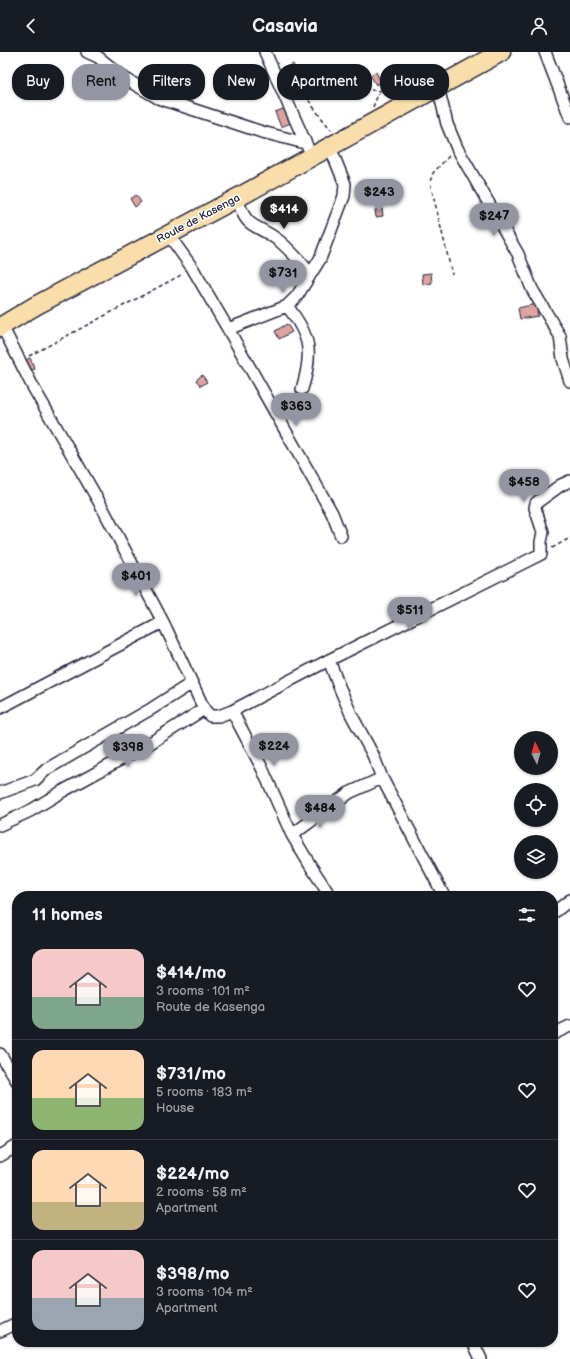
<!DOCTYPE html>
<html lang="en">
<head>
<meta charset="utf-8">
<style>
  :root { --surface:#171b24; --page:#242831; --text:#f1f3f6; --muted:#9ea1a6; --line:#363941; --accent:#9495a2 }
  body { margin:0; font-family:"Balsamiq Sans",sans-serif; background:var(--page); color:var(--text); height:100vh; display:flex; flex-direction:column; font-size:15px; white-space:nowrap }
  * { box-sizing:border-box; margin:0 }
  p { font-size:13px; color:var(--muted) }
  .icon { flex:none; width:22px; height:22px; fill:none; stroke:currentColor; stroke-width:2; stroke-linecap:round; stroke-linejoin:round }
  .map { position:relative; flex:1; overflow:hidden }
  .drawer { position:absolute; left:12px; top:839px; width:546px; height:456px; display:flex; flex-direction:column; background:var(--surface); border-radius:16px; box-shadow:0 1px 3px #0004 }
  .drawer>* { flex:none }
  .top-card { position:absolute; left:12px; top:12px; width:546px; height:36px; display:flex; gap:8px }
  .needle { width:26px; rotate:355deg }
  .tools { position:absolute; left:514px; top:679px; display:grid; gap:8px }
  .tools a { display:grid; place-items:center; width:44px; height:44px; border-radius:50%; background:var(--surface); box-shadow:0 1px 3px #0004; font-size:20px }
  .price { position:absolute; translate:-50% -34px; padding:0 9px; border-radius:14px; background:var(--accent); color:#111; font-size:13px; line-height:26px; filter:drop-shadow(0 1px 2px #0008) }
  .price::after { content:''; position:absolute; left:50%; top:24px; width:12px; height:9px; margin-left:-6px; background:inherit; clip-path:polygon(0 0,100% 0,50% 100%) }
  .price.current { background:#222; color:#fff }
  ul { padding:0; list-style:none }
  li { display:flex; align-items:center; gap:12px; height:100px; padding:0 20px }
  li+li { border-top:1px solid var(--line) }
  li span { display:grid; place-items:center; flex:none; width:112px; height:80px; border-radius:12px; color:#555 }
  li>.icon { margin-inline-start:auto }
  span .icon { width:48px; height:48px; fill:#fffc; stroke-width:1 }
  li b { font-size:17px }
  h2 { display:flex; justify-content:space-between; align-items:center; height:48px; padding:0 20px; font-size:17px }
  .pill { padding:0 14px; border-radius:16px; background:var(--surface); box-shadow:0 1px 3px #0004; font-size:14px; line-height:36px }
  .pill.current { background:var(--accent); color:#111 }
  header { display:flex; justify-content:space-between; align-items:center; height:52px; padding:0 20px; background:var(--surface); font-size:18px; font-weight:600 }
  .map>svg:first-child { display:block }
  .building { fill:#dda3a0; stroke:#22223b }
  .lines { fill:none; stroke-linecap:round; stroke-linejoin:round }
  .minor-casing { stroke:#22223b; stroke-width:14 }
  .trunk-casing { stroke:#22223b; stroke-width:21 }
  .path { stroke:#22223b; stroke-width:1.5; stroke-dasharray:4 3; stroke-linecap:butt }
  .minor { stroke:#fff; stroke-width:11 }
  .trunk { stroke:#f9deab; stroke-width:18 }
  .labels { text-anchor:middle; stroke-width:3; stroke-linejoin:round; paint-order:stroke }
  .street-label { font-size:11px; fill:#22223b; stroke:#fff }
</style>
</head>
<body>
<header><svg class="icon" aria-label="back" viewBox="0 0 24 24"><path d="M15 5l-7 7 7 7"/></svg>Casavia<svg class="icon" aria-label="person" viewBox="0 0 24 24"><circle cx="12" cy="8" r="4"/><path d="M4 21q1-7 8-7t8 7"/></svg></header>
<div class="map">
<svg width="570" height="1307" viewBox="0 0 570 1307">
  <rect width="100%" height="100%" fill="#fff"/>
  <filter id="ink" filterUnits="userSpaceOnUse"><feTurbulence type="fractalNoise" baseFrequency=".025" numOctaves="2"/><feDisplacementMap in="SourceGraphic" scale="8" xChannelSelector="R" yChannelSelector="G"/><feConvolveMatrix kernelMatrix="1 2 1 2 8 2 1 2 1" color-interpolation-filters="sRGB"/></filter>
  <g filter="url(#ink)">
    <path class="building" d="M293 12 298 23 291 26 286 16Z
      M376 20 381 30 376 33 370 23Z
      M286 56 291 71 281 75 275 60Z
      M136 143 141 150 135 155 130 147Z
      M382 157 383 164 376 165 375 158Z
      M431 221 432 231 423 233 422 222Z
      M536 252 538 264 520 267 518 256Z
      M287 272 292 280 279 287 275 279Z
      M30 306 35 317 28 320 23 309Z
      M202 323 207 330 201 334 196 328Z"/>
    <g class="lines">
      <g class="minor-casing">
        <path id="minor" d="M87 0 98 5 124 26 158 46 262 80 305 91
          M265 0 307 94
          M545 0 570 65
          M438 35 447 72 457 96 518 202 532 237 560 284 563 307 570 329
          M237 146C247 179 254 170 278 188 286 194 305 214 310 222
          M168 182 193 217 228 277 287 254 297 244 320 207 344 144 345 132 330 95
          M287 254C311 284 313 301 302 337
          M228 277 332 461 341 484
          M329 608 338 632 351 662 373 703 382 726 444 844
          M0 656 163 570
          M204 657 210 664H219L232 659 329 608 541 502V490L543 480 535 456 536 451 561 433 570 429
          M232 659 262 716 292 783
          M0 741 35 728 47 717 151 657 192 631 163 570 102 455 33 335 2 274
          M0 773 30 759 63 739 147 693 204 657 192 631
          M330 844 310 813 292 783 349 741 382 726
          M556 859 570 848
          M553 982 570 974
          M0 1002 17 1029
          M0 1104 17 1094
          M0 1279 17 1271
          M473 1290 481 1307"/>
      </g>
      <g class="trunk-casing">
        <path id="trunk" d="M0 275 35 254 237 146 501 0"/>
      </g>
      <path class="path" d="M298 16 301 29 356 37 398 40
        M301 29C304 47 320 63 331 78
        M373 55 379 40
        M449 104 433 121 430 130 452 222
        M29 304 183 222
        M552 496 570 486"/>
      <use href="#minor" class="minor"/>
      <use href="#trunk" class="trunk"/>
    </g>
  </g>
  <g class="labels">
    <g class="street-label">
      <text transform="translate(198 166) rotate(-28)" y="4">Route de Kasenga</text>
    </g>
  </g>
</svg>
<div class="tools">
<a><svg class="needle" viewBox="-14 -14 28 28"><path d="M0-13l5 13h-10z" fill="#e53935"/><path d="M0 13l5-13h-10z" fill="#9ea1a6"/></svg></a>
<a><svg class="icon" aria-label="locate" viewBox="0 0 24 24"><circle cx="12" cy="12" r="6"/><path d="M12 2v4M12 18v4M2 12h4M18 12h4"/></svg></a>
<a><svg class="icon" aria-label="layers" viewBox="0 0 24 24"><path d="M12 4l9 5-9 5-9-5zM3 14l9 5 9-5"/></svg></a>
</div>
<b class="price" style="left:379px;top:161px">$243</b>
<b class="price current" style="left:284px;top:178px">$414</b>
<b class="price" style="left:494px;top:185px">$247</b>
<b class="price" style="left:283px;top:242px">$731</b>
<b class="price" style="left:296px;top:375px">$363</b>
<b class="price" style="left:524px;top:451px">$458</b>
<b class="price" style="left:136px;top:545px">$401</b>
<b class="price" style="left:410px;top:579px">$511</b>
<b class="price" style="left:274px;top:715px">$224</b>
<b class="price" style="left:128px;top:716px">$398</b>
<b class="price" style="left:320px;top:777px">$484</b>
<div class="top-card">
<a class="pill">Buy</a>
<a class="pill current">Rent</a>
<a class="pill">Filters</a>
<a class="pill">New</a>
<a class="pill">Apartment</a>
<a class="pill">House</a>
</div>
<section class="drawer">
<h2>11 homes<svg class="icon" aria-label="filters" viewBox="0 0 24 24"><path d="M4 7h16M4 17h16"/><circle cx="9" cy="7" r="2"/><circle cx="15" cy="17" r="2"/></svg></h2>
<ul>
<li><span style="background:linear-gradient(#f6c9c9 60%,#7fa58c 0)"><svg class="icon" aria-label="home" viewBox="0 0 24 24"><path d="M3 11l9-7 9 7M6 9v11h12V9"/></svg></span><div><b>$414/mo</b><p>3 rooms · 101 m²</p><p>Route de Kasenga</p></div><svg class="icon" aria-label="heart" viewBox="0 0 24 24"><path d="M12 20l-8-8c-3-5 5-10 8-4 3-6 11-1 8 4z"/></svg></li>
<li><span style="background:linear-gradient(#ffd9b3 60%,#8fb573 0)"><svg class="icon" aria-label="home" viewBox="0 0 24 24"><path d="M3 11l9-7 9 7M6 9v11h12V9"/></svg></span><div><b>$731/mo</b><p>5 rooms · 183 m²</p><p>House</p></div><svg class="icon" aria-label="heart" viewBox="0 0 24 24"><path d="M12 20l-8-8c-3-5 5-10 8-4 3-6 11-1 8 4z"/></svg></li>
<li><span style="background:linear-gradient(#ffd9b3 65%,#c2b280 0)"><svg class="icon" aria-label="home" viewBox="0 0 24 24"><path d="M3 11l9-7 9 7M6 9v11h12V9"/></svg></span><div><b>$224/mo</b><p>2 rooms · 58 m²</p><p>Apartment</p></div><svg class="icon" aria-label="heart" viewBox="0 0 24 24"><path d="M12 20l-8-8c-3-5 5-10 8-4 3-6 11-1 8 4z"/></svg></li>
<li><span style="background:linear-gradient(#f6c9c9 60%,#9aa5b1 0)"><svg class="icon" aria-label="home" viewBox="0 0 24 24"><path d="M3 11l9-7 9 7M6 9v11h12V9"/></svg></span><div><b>$398/mo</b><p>3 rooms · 104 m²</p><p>Apartment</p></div><svg class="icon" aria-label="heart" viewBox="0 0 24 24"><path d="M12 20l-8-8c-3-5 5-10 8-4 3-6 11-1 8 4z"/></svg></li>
</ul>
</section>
</div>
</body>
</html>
